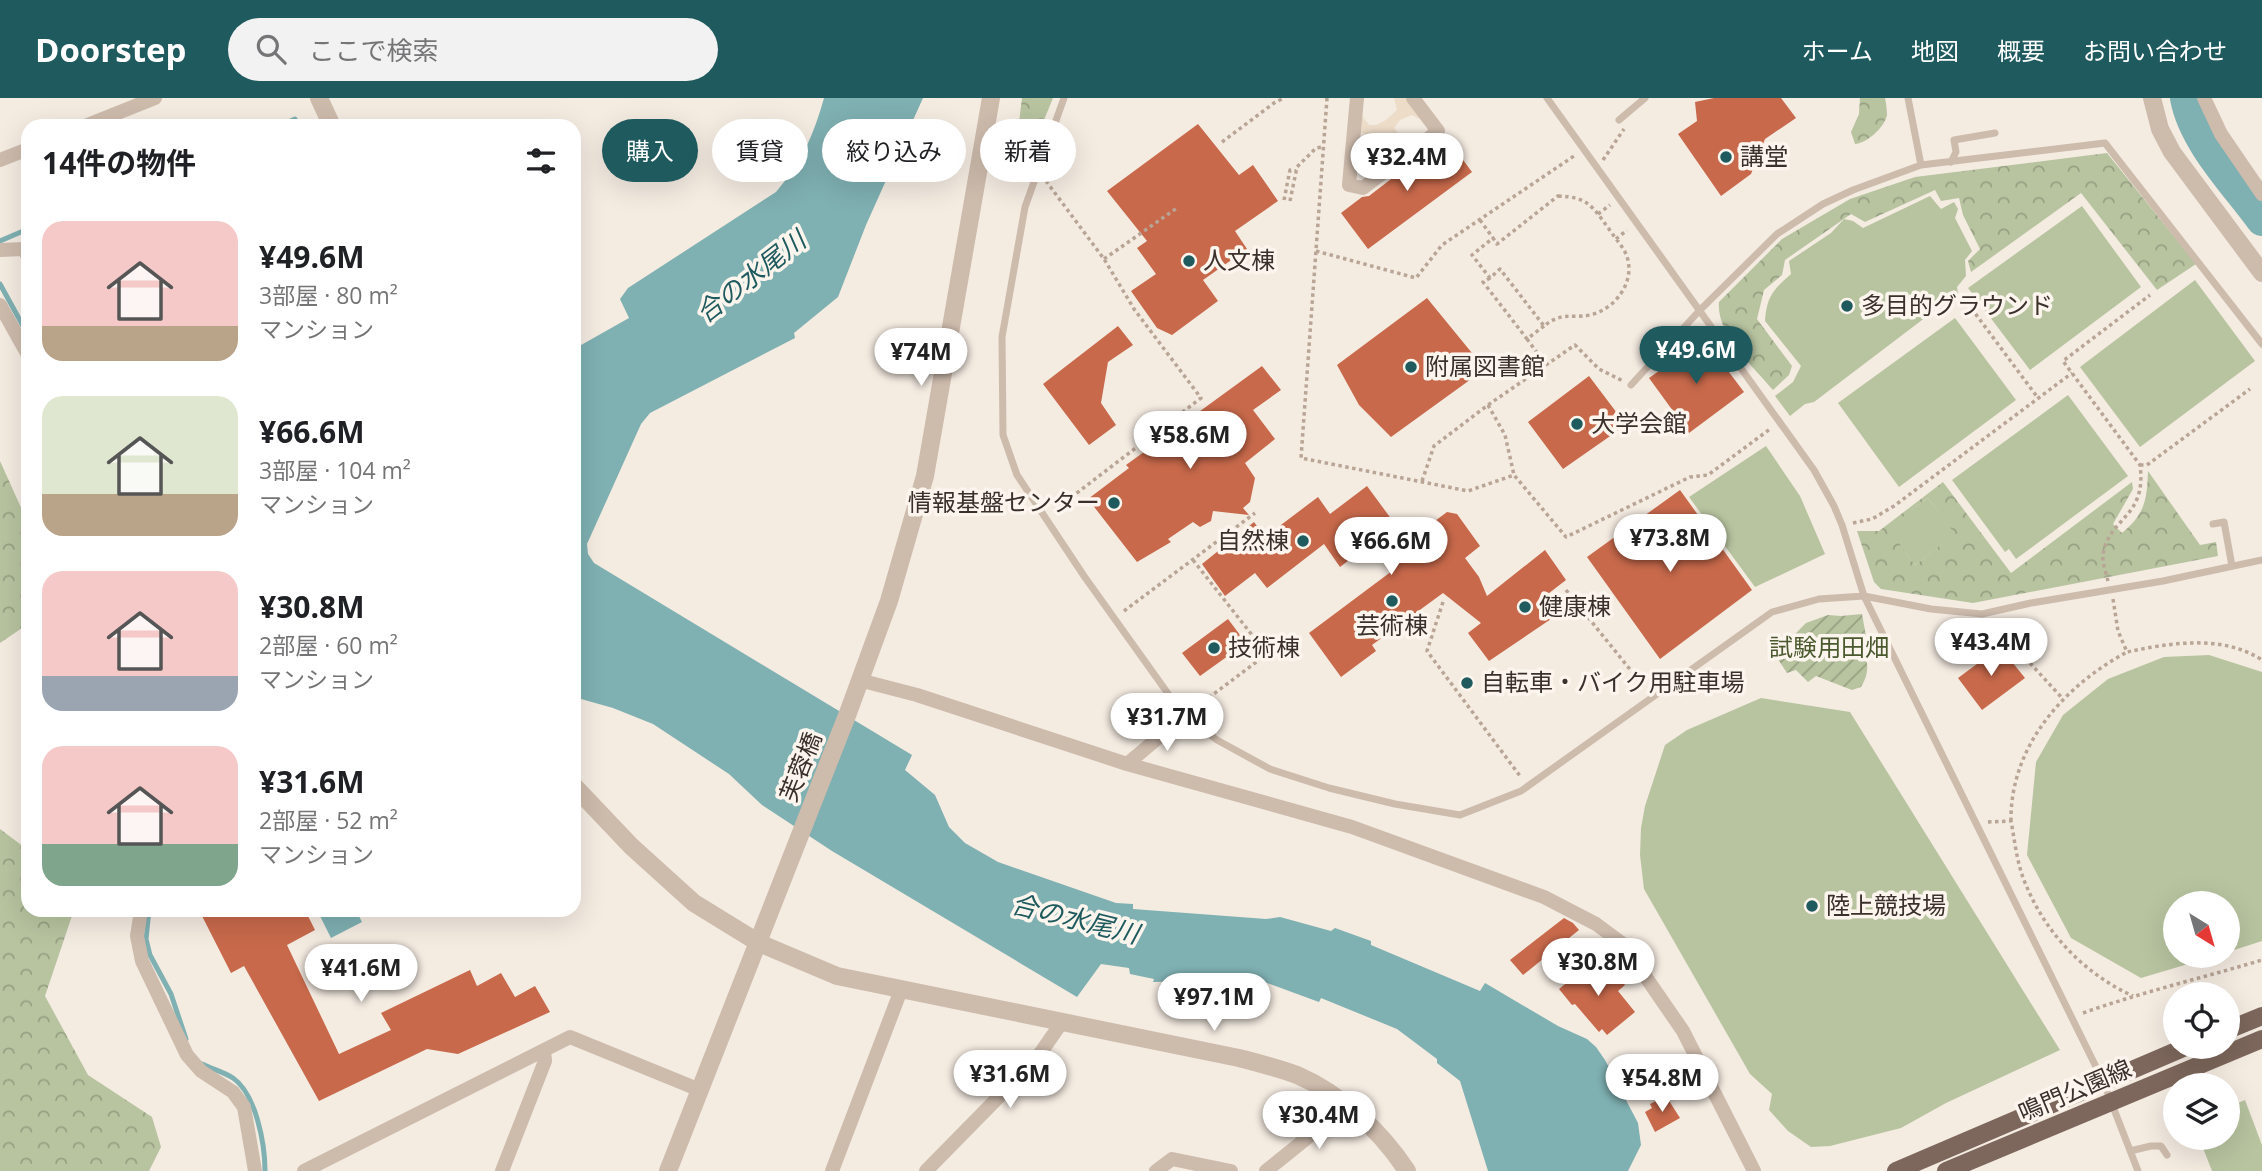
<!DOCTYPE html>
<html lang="ja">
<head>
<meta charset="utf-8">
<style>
  :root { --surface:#fff; --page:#f2f2f2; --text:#202124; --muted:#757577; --accent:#1f5a5e }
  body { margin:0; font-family:"Open Sans","Noto Sans JP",sans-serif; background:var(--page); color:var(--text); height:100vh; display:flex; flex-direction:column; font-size:26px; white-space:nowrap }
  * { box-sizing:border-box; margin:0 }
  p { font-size:23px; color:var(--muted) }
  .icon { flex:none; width:38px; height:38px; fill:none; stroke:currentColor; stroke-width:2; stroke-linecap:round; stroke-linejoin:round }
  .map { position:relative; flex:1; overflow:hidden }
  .side { position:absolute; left:21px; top:21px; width:560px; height:798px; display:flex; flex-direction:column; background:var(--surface); border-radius:21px; box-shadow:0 7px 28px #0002 }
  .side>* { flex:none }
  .guide { position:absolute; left:602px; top:21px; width:665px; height:63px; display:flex; gap:14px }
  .needle { width:46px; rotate:143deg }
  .controls { position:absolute; left:2163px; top:793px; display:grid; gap:14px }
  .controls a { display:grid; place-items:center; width:77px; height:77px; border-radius:50%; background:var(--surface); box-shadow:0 7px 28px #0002; font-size:35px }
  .price { position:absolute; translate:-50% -60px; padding:0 16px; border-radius:24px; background:#fff; color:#222; font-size:23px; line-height:46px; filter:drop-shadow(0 2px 4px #0008) }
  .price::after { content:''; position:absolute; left:50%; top:42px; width:21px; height:16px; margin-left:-10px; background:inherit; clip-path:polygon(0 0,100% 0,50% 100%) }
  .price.on { background:var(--accent); color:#fff }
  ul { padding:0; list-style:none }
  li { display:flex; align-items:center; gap:21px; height:175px; padding:0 21px }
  li span { display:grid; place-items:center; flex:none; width:196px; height:140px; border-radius:21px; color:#555 }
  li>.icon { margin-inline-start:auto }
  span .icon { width:84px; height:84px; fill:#fffc; stroke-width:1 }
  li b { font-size:30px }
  h2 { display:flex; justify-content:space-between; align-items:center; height:84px; padding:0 21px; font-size:30px }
  .chip { padding:0 24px; border-radius:32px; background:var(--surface); box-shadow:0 7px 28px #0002; font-size:24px; line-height:63px }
  .chip.on { background:var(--accent); color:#fff }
  header { display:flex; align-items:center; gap:42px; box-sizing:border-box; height:98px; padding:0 35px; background:var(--accent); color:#fff }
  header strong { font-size:33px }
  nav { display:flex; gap:38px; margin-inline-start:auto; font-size:24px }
  .search { width:490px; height:63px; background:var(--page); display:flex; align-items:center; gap:18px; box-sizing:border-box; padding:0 24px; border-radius:38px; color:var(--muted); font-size:26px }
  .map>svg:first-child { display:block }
  .grass { fill:#b8c4a0 }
  .forest { fill:url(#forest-crowns); fill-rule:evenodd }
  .garden { fill:url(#garden-furrows) }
  .plaza { fill:#ecdcc8 }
  .water { fill:#7fb0b2 }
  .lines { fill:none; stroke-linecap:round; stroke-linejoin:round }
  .stream { stroke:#7fb0b2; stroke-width:5 }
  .river { stroke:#7fb0b2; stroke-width:32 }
  .building { fill:#c8694b }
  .path { stroke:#b9a596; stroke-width:3.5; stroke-dasharray:3.5 3.5; stroke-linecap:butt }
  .service { stroke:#cdbbac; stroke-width:7 }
  .minor { stroke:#cdbbac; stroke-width:14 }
  .tertiary { stroke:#cdbbac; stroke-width:18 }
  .primary { stroke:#7d675c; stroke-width:18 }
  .poi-dot { fill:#1f5a5e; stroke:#fbf5ee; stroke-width:2.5 }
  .labels { text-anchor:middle; stroke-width:7; stroke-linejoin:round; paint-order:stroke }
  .poi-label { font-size:24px; fill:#3b302b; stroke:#fbf5ee; text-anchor:start }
  .park-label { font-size:24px; fill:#4a5a2e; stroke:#fbf5ee }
  .street-label { font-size:24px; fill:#3b302b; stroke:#fbf5ee }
  .water-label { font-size:26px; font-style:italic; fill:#1f5a5e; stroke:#fbf5ee }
</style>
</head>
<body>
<header>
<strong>Doorstep</strong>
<div class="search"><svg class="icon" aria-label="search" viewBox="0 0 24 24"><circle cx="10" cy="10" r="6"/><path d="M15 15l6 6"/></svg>ここで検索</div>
<nav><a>ホーム</a><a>地図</a><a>概要</a><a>お問い合わせ</a></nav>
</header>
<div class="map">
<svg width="2262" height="1073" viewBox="0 0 2262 1073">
  <defs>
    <pattern id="forest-crowns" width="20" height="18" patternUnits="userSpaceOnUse" patternTransform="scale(1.75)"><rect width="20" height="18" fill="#b8c4a0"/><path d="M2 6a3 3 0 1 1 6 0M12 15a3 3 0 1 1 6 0" fill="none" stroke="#97a083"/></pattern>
    <pattern id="garden-furrows" width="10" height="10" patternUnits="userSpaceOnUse" patternTransform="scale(1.75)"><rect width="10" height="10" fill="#b8c4a0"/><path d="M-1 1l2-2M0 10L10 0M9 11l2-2" fill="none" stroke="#97a083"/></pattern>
  </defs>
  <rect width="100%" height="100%" fill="#f4ebe1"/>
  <path class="grass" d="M1930 98 1941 111 1954 104 1958 111 1955 120 1972 153 1965 162 1966 178 1957 189 1958 196 1950 199H1943L1922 213 1926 219 1814 304 1805 306 1790 318 1775 298 1793 284 1801 268 1765 223C1767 198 1773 192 1791 176L1789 163 1831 135 1844 121 1853 123 1863 130Z
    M2082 108 2141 189 2030 272 1968 190Z
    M2195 182 2255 263 2140 349 2080 269Z
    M1955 220 2016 302 1899 389 1838 305Z
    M2068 297 2128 378 2016 461 2009 451 2005 454 1952 382Z
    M1766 348 1800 398 1825 456 1755 489 1689 399Z
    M1928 400 1956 436 1915 467 1887 430Z
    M2209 557 2262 574V843L2228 854V805H2175V858H2215L2141 880 2071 840 2027 757 2036 664 2063 617 2108 581 2164 559Z
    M1761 600 1850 614 2060 952 1946 1005 1901 1030 1830 1048 1811 1049 1788 1033 1769 1012 1772 996 1750 976 1644 791 1640 757 1641 730 1645 708 1665 647 1687 632Z
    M2245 1002 2262 1047V1073H2212L2199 1040H2228V1009Z"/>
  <path class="forest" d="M1022 0H1053L1024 71 1013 72Z
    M1860 0H1885C1886 5 1887 12 1887 17 1884 30 1867 45 1855 46L1851 34 1859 16Z
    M2107 55 2196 166 2157 192 2081 95 1971 174 1968 163 1980 151 1963 117 1959 100 1941 103 1935 92 1865 124 1851 116 1785 162 1782 177 1764 192 1757 221 1792 268 1789 277 1773 292C1753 268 1716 236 1719 204L1782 141 1850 101 1915 79Z
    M0 363 28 425V526L0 545Z
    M2148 373 2200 447 2216 444 2218 458 1973 505 1881 491 1874 484 1857 433H1879L1943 384 2011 475 2132 384 2133 391 2113 426 2122 435C2145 416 2147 402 2148 373ZM1928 400 1955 436 1915 467 1888 430Z
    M0 731 28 752V812H74L45 898 88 977 152 1019 161 1049 149 1073H0Z"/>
  <path class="garden" d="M1862 516 1866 538 1859 544C1868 561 1871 572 1861 589L1852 592 1816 578 1808 584 1796 572 1787 575 1772 552 1792 539 1806 525 1828 517 1841 518Z"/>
  <path class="plaza" d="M1394 0H1406L1422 22 1412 17 1400 22 1394 30 1401 39V49L1385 63 1366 53V37L1361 34 1362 18 1369 27H1376L1386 22 1397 12Z"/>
  <path class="water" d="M824 0H923L866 127 838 199 794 235 795 240 650 315 641 326 587 446 588 456 594 465 912 657 905 672 935 697 949 729 965 745 998 764 1116 805 1133 806V811L1266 821 1280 819 1331 833 1335 830 1371 843V847L1480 893 1485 885 1558 928 1587 941 1596 949 1605 962 1638 1025 1641 1047 1628 1073H1488L1460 983 1437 965V961L1397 931 1321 900 1319 904 1248 878 1239 893 1227 891 1229 882 1153 884 1154 881 1130 876 1129 870 1101 866 1077 899 832 753 762 707 729 676 653 626 613 610 574 599V251L629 220 620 201 628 190 776 94C802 63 813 39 824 0Z
    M317 812H356L362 824 331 840Z"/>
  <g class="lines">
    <path class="stream" d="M279 28 295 21 297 28
      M0 143 28 131
      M0 186 28 237
      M149 812 146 841 150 857 171 896 186 941
      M202 966C212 971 224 974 233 980 256 996 265 1046 265 1073"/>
    <path class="river" d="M2186 0C2194 44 2236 86 2262 122"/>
  </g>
  <path class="building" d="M1714 0H1781L1796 20 1765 41 1751 76 1721 98 1678 36 1697 23 1695 4Z
    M1198 26 1239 77 1253 67 1278 103 1235 133 1247 151 1203 182 1218 203 1172 237 1157 230 1131 193 1156 176 1137 150 1147 143 1107 93Z
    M936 28 950 31 946 51 932 48Z
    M1446 39 1472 74 1368 151 1341 115 1362 99 1369 98Z
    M1427 200 1485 271 1391 339 1359 307 1337 267Z
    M1118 228 1133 247 1108 264 1101 305 1116 327 1089 347 1043 286Z
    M1704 241 1744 294 1689 335 1649 280Z
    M1262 268 1281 292 1253 312 1275 341 1245 365 1255 380 1250 404 1243 410 1249 417 1213 413 1211 423 1200 429 1193 424 1168 441 1171 444 1137 464 1088 401 1129 370 1126 367Z
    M1589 278 1626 327 1563 371 1528 324Z
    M1367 388 1406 441 1415 435H1419L1447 414 1457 416 1480 448 1465 460 1479 479 1487 498 1545 452 1566 482 1544 499 1549 507 1543 512 1551 521 1489 563 1468 535 1481 525 1443 495 1372 547 1376 553 1341 579 1309 535 1396 470 1374 443 1340 469 1324 446 1267 490 1255 475 1225 498 1202 466 1254 424 1265 439 1318 399 1330 416Z
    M1680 392 1752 492 1660 561 1587 459Z
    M1228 521 1246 545 1200 578 1182 555Z
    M2000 549 2025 580 1982 612 1958 580Z
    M210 812H305L315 832 287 847 339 956 391 932 381 915 470 872 477 888 501 875 515 899 535 888 550 914 458 956 427 951 319 1003 244 868 231 875 201 816Z
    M1564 820 1573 825 1579 832 1523 877 1510 862Z
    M1592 864 1606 881 1614 874 1625 887 1618 893 1635 914 1607 937 1602 931 1599 934 1575 906 1572 907 1559 891Z
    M1666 998 1680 1020 1655 1034 1645 1014 1652 1010 1650 1006Z"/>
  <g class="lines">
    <path class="path" d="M1327 0 1301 360 1468 393 1514 377 1566 439 1690 379 1708 377 1770 331
      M1222 44 1274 5 1284 0
      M1603 62 1624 31
      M1046 83 1104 161 1134 211 1201 300 1052 414
      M1558 98C1588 99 1592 108 1609 131 1614 139 1621 146 1625 154 1638 180 1617 211 1590 217 1570 221 1563 213 1544 228L1500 171 1490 180 1472 157 1493 140 1497 146Z
      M1284 102 1290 72 1296 73
      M1290 103 1297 69 1316 50 1323 49
      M1598 116 1610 107
      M1480 122 1493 140
      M1616 141 1627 132
      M1316 153 1416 180 1442 147 1574 58
      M1104 161 1177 110
      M1490 180 1483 184 1527 241 1544 228
      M1963 199 2038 300
      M1527 241 1546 267
      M1488 307 1505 337 1514 377
      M2140 367H2147L2250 291
      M1422 383 1434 348 1488 307 1575 247 1599 271 1623 283
      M1853 425 1872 421 1894 408 2072 275
      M1193 462 1267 556 1207 601
      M2108 483C2106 475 2102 464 2103 456 2110 418 2147 420 2140 367L2063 263 2150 197
      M1566 492 1645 590
      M2113 501 2118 533 2127 554C2170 545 2222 536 2262 562
      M1443 504 1427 553 1520 678
      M1124 513 1255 415
      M2030 565 2063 601
      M2011 723C2010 648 2064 588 2127 554
      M1988 724 2011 723C2015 744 2017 767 2026 787 2046 836 2085 876 2133 898
      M2083 915C2142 894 2202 880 2262 862"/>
    <path class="service" d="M1064 0 1025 109 1002 239 1003 337 1017 377 1084 478 1184 618 1217 642 1270 671 1329 690 1395 706 1460 717 1521 693 1772 514 1819 501 1864 498 1931 511 1982 516 2031 505 2163 483 2262 462
      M1547 0 1814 372 1834 408 1842 427 1864 498 2103 983 2138 1073
      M1908 0 1921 67
      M1619 22 1645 0
      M1951 64 1956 54 1954 42 1995 35
      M1631 287 1700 212 1777 136 1823 106 1853 92 1921 67 2105 45 2262 246
      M2213 426 2224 424 2232 468
      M2130 1053 2151 1048H2161L2167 1057"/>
    <path class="minor" d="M1357 0 1349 87 1363 90 1438 33 1413 0
      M2204 0 2221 36 2262 96
      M85 28 155 0
      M0 62 28 51
      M0 152 24 151 28 159
      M0 207 28 257
      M859 582 917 597 1127 666 1352 729 1544 799 1596 826 1623 846 1683 933 1754 1073
      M1127 666 1184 618
      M141 812 137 838 142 863 187 957 201 973 233 994 244 1009 255 1073
      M304 1073 570 939 700 992
      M502 1073 545 963 544 953
      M832 1073 901 892
      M926 1073 1037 960 1062 924
      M1156 1073 1172 1061 1231 1073
      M1266 1073 1328 1023 1344 1004"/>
    <path class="tertiary" d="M319 0 332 28
      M2152 0 2160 31 2172 54 2262 175
      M574 688 631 748 694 805 759 845 837 878 1239 960C1258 965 1278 970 1297 977 1341 996 1381 1033 1407 1073
      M668 1073 848 615 889 503 925 378 991 0"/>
    <path class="primary" d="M2228 932 2262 918
      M1896 1073 2188 948
      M1946 1073 2262 941"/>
  </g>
  <g class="poi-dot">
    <circle cx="1726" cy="59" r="7"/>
    <circle cx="1189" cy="163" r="7"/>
    <circle cx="1847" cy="208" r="7"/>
    <circle cx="1411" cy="269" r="7"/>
    <circle cx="1577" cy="326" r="7"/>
    <circle cx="1114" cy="405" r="7"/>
    <circle cx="1303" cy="443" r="7"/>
    <circle cx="1392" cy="503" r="7"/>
    <circle cx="1525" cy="509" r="7"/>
    <circle cx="1214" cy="550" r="7"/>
    <circle cx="1467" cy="585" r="7"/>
    <circle cx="1812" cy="808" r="7"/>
  </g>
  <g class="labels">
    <g class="poi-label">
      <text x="1740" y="67">講堂</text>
      <text x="1203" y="171">人文棟</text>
      <text x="1861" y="216">多目的グラウンド</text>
      <text x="1425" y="277">附属図書館</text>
      <text x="1591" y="334">大学会館</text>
      <text x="1100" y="413" text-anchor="end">情報基盤センター</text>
      <text x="1289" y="451" text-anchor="end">自然棟</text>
      <text x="1539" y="517">健康棟</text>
      <text x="1392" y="536" text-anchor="middle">芸術棟</text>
      <text x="1228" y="558">技術棟</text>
      <text x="1481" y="593">自転車・バイク用駐車場</text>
      <text x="1826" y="816">陸上競技場</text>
    </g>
    <g class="park-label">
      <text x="1829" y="558">試験用田畑</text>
    </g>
    <g class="street-label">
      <text transform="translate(801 669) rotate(-68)" y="8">芙蓉橋</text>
      <text transform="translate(2075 993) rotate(-23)" y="8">鳴門公園線</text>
    </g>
    <g class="water-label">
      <text transform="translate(751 179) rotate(-38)" y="9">合の水尾川</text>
      <text transform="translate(1075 821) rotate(14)" y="9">合の水尾川</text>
    </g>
  </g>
</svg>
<div class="controls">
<a><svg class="needle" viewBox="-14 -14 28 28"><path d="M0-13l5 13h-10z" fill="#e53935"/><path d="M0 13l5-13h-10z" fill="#757577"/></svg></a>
<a><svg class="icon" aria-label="locate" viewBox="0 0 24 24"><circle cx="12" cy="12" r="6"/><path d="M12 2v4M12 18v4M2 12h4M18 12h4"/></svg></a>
<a><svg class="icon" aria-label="layers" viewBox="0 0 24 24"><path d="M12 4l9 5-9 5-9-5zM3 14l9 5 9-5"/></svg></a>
</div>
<b class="price" style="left:1407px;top:95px">¥32.4M</b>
<b class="price on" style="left:1696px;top:288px">¥49.6M</b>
<b class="price" style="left:921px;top:290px">¥74M</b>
<b class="price" style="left:1190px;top:373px">¥58.6M</b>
<b class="price" style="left:1670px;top:476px">¥73.8M</b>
<b class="price" style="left:1391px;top:479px">¥66.6M</b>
<b class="price" style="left:1991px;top:580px">¥43.4M</b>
<b class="price" style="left:1167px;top:655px">¥31.7M</b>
<b class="price" style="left:1598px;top:900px">¥30.8M</b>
<b class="price" style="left:361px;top:906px">¥41.6M</b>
<b class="price" style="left:1214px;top:935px">¥97.1M</b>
<b class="price" style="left:1010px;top:1012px">¥31.6M</b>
<b class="price" style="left:1662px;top:1016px">¥54.8M</b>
<b class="price" style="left:1319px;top:1053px">¥30.4M</b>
<div class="guide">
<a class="chip on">購入</a>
<a class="chip">賃貸</a>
<a class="chip">絞り込み</a>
<a class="chip">新着</a>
</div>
<section class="side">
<h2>14件の物件<svg class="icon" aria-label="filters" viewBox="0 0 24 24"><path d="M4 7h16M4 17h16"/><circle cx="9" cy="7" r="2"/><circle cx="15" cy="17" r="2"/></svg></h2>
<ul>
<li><span style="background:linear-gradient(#f6c9c9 75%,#b9a48a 0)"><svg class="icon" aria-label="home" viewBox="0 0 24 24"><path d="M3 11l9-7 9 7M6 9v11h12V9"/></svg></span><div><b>¥49.6M</b><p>3部屋 · 80 m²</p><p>マンション</p></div></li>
<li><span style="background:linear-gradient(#dfe7d0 70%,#b9a48a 0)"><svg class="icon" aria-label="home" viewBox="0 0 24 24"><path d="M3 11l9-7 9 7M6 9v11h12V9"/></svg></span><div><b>¥66.6M</b><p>3部屋 · 104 m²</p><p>マンション</p></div></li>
<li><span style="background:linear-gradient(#f6c9c9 75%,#9aa5b1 0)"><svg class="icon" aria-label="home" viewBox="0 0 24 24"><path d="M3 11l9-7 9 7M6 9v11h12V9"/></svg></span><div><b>¥30.8M</b><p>2部屋 · 60 m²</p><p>マンション</p></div></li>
<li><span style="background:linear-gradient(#f6c9c9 70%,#7fa58c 0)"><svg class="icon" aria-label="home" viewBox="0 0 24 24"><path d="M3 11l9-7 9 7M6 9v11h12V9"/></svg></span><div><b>¥31.6M</b><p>2部屋 · 52 m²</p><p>マンション</p></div></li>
</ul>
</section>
</div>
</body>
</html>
